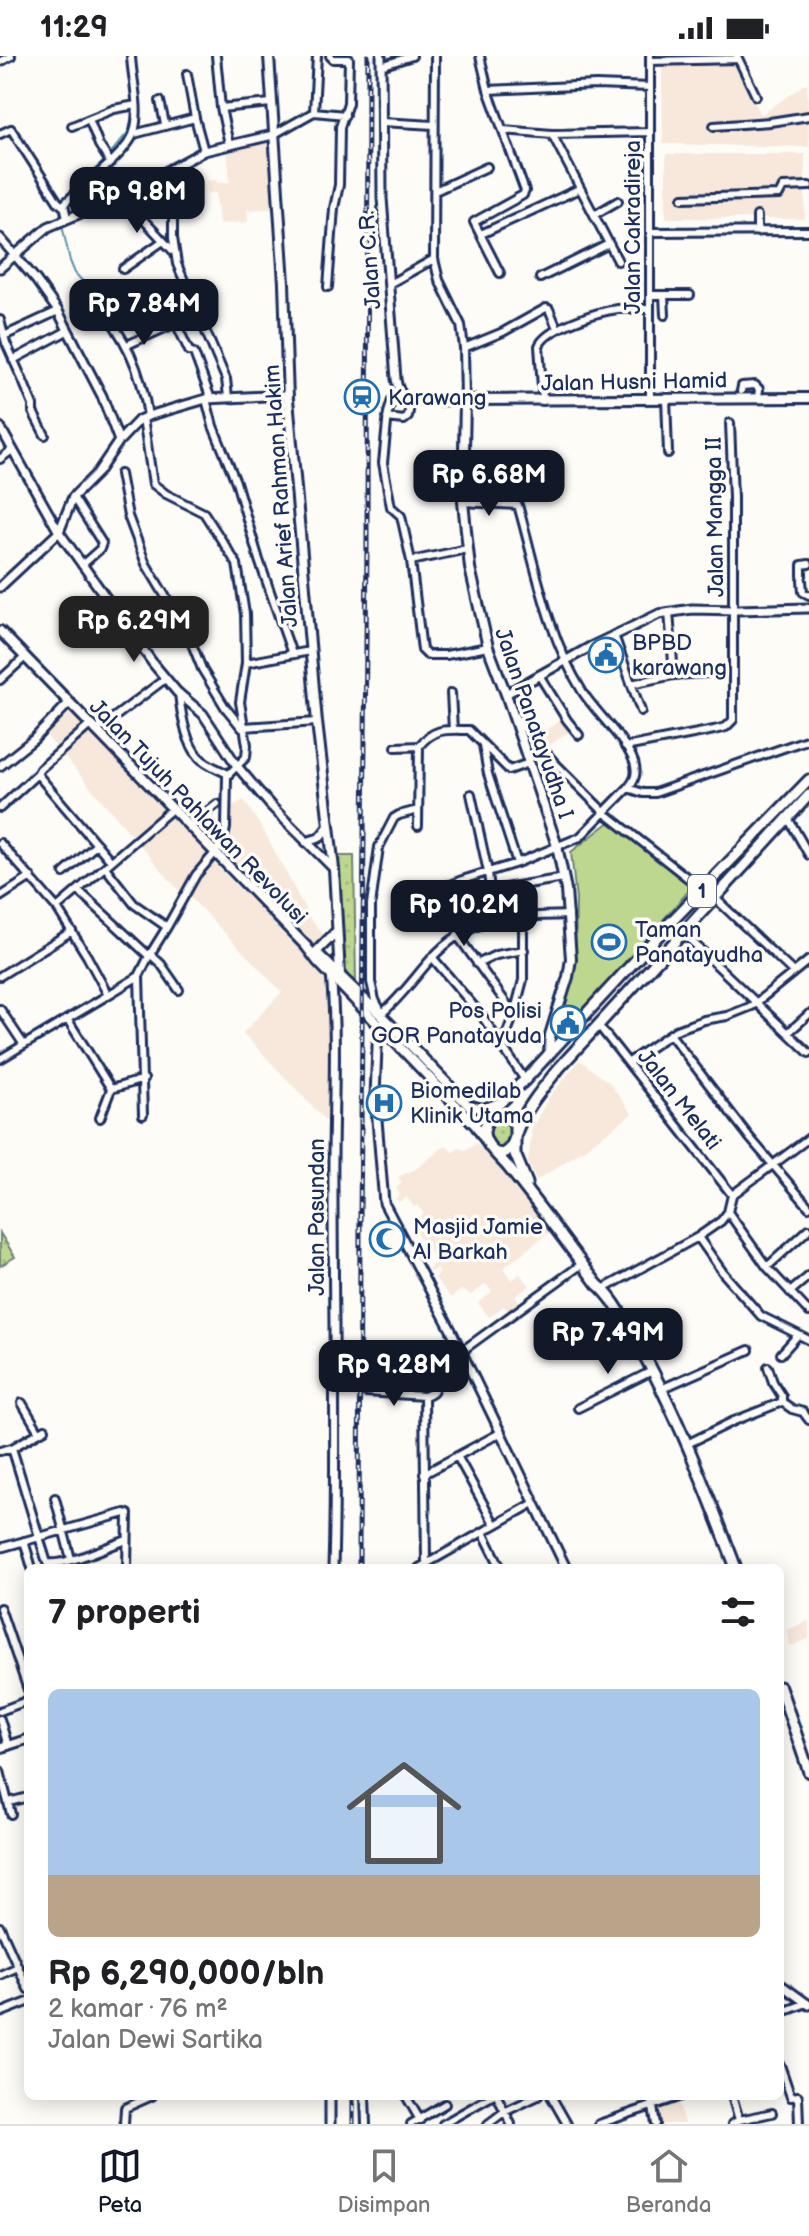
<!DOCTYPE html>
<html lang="id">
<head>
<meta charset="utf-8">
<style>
  :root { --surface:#fff; --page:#f6f6f6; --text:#202124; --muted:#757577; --line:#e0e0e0; --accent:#111827 }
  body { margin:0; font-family:"Balsamiq Sans",sans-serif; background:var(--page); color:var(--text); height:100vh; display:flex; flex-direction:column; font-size:30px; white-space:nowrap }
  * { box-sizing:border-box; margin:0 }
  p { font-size:26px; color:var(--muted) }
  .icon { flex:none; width:44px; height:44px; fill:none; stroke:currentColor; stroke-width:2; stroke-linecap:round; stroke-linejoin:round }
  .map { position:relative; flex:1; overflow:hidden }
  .side { position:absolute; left:24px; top:1508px; width:760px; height:536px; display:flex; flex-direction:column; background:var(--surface); border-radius:12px; box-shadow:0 4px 20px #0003 }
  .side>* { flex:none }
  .price { position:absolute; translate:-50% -68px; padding:0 18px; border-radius:16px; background:var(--accent); color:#fff; font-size:26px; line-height:52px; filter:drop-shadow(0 2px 4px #0008) }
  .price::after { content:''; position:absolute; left:50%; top:48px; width:24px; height:18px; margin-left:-12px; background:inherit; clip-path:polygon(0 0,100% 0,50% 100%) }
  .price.selected { background:#222; color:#fff }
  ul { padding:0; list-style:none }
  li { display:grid; align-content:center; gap:16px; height:424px; padding:0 24px }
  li+li { border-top:2px solid var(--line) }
  li span { display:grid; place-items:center; height:248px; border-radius:12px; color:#555 }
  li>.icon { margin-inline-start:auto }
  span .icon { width:144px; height:144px; fill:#fffc; stroke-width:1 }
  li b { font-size:34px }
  h2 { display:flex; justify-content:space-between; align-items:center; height:96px; padding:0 24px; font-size:34px }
  .status { display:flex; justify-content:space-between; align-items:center; height:56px; padding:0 40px; background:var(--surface); direction:ltr }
  .status svg { height:22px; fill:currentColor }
  .menu { display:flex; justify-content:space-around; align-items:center; height:112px; border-top:2px solid var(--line); background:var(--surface); font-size:22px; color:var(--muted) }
  .menu a { display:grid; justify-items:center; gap:4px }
  .menu .selected { color:var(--accent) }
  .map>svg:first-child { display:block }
  .built { fill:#f7e8db }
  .grass { fill:url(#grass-dots); stroke:#6c8376; stroke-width:2 }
  .pitch { fill:#bed78e; stroke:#6c8376; stroke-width:2 }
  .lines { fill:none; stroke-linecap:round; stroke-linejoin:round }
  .stream { stroke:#5c94ad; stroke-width:2 }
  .minor-casing { stroke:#1b2f5e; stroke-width:12 }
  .tertiary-casing { stroke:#1b2f5e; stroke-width:13 }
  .secondary-casing { stroke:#1b2f5e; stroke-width:14 }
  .primary-casing { stroke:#1b2f5e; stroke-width:15 }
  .minor { stroke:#fdfcf7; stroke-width:6 }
  .tertiary { stroke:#fdfcf7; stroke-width:7 }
  .secondary { stroke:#fdfcf7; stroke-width:8 }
  .primary { stroke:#fdfcf7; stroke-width:9 }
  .rail-casing { stroke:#1b2f5e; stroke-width:5 }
  .rail { stroke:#fdfcf7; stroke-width:2; stroke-dasharray:6; stroke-linecap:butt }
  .labels { text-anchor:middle; stroke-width:7; stroke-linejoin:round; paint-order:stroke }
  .shield { fill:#fdfcf7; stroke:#5f6c8c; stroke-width:2 }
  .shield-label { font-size:20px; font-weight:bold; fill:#1b2f5e }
  .street-label { font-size:22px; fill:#1b2f5e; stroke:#fdfcf7 }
  .poi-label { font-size:22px; fill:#1b2f5e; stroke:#fdfcf7; text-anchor:start }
</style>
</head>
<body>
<div class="status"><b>11:29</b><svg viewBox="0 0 49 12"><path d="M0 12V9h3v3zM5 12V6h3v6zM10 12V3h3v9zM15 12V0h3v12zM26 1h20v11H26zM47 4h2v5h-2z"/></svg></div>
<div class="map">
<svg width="809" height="2068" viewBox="0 0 809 2068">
  <defs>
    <pattern id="grass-dots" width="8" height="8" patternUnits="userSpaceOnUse" patternTransform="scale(2)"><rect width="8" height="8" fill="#bed78e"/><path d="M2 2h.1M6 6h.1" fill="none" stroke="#a3b97d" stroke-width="1.8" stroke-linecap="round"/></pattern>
  </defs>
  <rect width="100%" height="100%" fill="#fdfcf7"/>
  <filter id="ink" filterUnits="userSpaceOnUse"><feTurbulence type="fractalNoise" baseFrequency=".0125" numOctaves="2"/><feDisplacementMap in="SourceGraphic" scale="16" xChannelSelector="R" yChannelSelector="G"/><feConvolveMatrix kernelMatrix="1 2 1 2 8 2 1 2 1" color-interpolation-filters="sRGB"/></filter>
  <g filter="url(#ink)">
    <path class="built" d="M736 5 761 59 807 27 809 91 663 88 662 8Z
      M270 87 276 152 247 154 248 166 219 168 216 137H208L207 125 216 124 217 127 230 126 227 91Z
      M666 98H805V163L666 162Z
      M71 656 169 750 209 796 191 817 181 837 45 678Z
      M563 663 571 674 546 692 538 679Z
      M244 744 266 779 311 864 327 882 316 892 221 791 229 752Z
      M212 805 328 921 330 1069 243 977 282 936 187 838 201 815Z
      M580 1004 597 1018 609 1026 632 1058 583 1094 537 1124 528 1107 532 1071 550 1040Z
      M477 1087 552 1174 503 1212 512 1224 520 1218 530 1230 515 1240 522 1250 510 1258 504 1250 489 1261 478 1247 492 1236 486 1228 471 1239 461 1234 451 1242 435 1222 440 1217 436 1212 431 1216 428 1213 437 1205 411 1169 424 1158 417 1149 414 1151 407 1141 399 1146 395 1143 400 1139 396 1132 402 1127 398 1121 416 1113 446 1089 453 1096 460 1092 465 1094Z
      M809 1565V1583L790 1590 786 1574Z
      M679 2047 684 2068H660L658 2052Z"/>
    <path class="grass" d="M338 800H354L356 927 344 917Z
      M497 1065 505 1066 511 1071V1087L503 1093 496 1090 489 1080 491 1070Z
      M0 1177 15 1201 0 1210Z"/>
    <path class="pitch" d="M611 765 693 830 559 982 553 977 575 908 576 843 571 796Z"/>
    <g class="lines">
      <path class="stream" d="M130 17 132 47
        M109 99 129 75 133 53
        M60 162 61 145 105 104
        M62 169 70 205 75 217 96 240
        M100 245 111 259"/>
      <g class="minor-casing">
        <path id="minor" d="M216 0 221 52 229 88
          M435 0 434 203 439 224 461 269 464 292 465 344
          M480 0 488 34 525 135 523 139 474 166 500 217
          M650 0V343
          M737 0 756 40
          M650 5 738 3
          M0 6 11 0
          M381 10 412 0
          M187 18 195 62 204 95
          M488 34 596 29 650 31
          M160 45 165 68
          M221 52 271 47
          M314 56 345 59
          M89 63 99 89 110 106
          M381 66 434 69
          M72 70 114 53 136 49
          M714 70 770 66 809 60
          M503 74 552 78 650 76
          M0 78 11 73 58 146 64 151
          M134 78 195 62
          M552 78 618 205
          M273 79 314 56 317 0
          M178 110 173 121V182L177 208 226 323 228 341
          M435 135 487 111
          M121 140 173 195
          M683 142 779 139 783 131 809 130
          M594 159 618 145
          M67 162 64 148C80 132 129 96 134 76 141 52 132 24 131 0
          M651 176 809 175
          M757 176V160
          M481 178 579 133
          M123 213 163 185
          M540 222 609 188
          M389 228 434 203
          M328 231 334 152 339 129 340 71 348 47 349 3H333L330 0
          M650 239H690
          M664 239 665 259
          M95 243C125 281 141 312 148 360
          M0 264 6 287 23 325 33 349V356L45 379
          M4 280 58 255
          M127 289 176 267 189 295 194 297 211 343
          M464 292 503 276 546 252 549 253 557 272
          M13 304 67 275
          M741 335 742 330 755 329 759 333 758 341
          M401 337 392 344 388 357 383 407 391 451 401 460 411 505 422 594 427 599H446L488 591
          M666 342 668 397
          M206 343 213 370 236 426 259 504 292 598
          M543 345 539 290C546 272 599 255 618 253 628 252 640 253 650 253
          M143 362 153 428 166 438 204 457 237 508 245 558 246 607 240 646 247 689 246 701 227 720 226 772 224 782 215 797 196 819 167 871 149 900 139 920 143 1059
          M387 362 404 364 408 361 411 343
          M0 403 12 394
          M120 418 128 460 146 508 188 578 202 613 225 651 242 672
          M73 441 102 487 100 493 82 509
          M411 505 467 493
          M802 520V509L809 508
          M802 524 803 536 809 539
          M669 556 674 619
          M129 574 168 543
          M614 579 641 655
          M246 607 310 595
          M539 619 567 664 579 679
          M0 624 24 602
          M631 628 674 619 707 617
          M179 637C181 657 185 686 199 701 206 709 219 713 228 718
          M451 637 453 674
          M515 661 554 706 605 757 703 834
          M244 671 317 666
          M96 675 165 623
          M483 689 488 718 517 807
          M396 691 419 690C435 671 446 674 469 674L509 714 529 707
          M625 691 714 674 726 671 733 664V442L730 367
          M37 718 40 713 90 669
          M628 732 643 737H655L809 683
          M471 738 488 816 493 863
          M0 752 37 718 111 805
          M788 762 809 799
          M189 770 217 748
          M418 770 419 690
          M0 787 57 852 87 900 108 939 139 920
          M105 811 134 848 167 871
          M64 817 97 788
          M79 835 149 900
          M426 838 462 824 517 807 580 781 628 732C634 725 637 719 635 710 632 690 594 655 582 635 547 578 536 512 518 449L463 446
          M0 841 31 821
          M716 843 793 916
          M57 852 172 753
          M413 863 474 837 564 822
          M684 878 809 997
          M457 879 514 958 502 990
          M150 898 161 908 179 934
          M432 901 482 960 525 1024
          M477 908 496 899 524 894
          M0 920 72 875
          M0 953 24 989
          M382 957 375 944 371 926V849L379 791 394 762 399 759 418 754
          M514 958 523 924V860
          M380 959C400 943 414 922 431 903 471 858 513 861 569 859
          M68 964 111 1033 100 1062
          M599 970 732 1139
          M789 976 809 958
          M670 978 750 1082 809 1151
          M0 1003 108 939
          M629 1006 676 974 704 964 727 960 752 950 809 904
          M111 1033 144 1023
          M732 1139 809 1082
          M728 1156 767 1211 809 1256
          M698 1181 724 1218 761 1260 809 1284
          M767 1211 809 1173
          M603 1233 698 1181 721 1165 728 1156 732 1139
          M790 1236 809 1220
          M781 1298 798 1279
          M768 1311 773 1326 782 1340V1346L792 1353 803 1356 809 1364
          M437 1321V1303
          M661 1333 749 1294
          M366 1336 424 1340C440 1335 432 1330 438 1320 445 1308 461 1306 466 1292L582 1208
          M424 1340 426 1506
          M22 1347 39 1376
          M578 1352 652 1315
          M687 1388 734 1365 782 1346
          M12 1392 45 1373
          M0 1395 12 1392 47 1507C67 1510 106 1491 127 1484
          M457 1400 495 1469
          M424 1418 500 1377
          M55 1442 71 1503
          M483 1476 501 1512
          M24 1485 32 1512
          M0 1492 125 1457 128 1458 127 1512
          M419 1512 534 1447
          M0 1552 28 1634
          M0 1655 24 1646 28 1643
          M0 1663 8 1690
          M0 1715 11 1758
          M9 1746 28 1741
          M0 1871 28 1933
          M0 1919 18 1911
          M0 1957 28 1946
          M780 1957 807 1947
          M780 2009 791 2041 798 2040 799 2068
          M365 2040 366 2068
          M406 2040 420 2064
          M497 2040 511 2068
          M551 2040 567 2068
          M651 2040 656 2068
          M732 2040 739 2064
          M124 2068 125 2052 152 2040
          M411 2068 445 2048
          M443 2068 492 2040
          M488 2068 504 2056 538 2040
          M599 2068 681 2040
          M732 2068 739 2064 772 2057"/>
      </g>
      <g class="tertiary-casing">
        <path id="tertiary" d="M381 0 382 142 396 323C397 330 399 337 405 341 418 348 450 344 465 344
          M0 182 36 224 58 255 102 340 119 385
          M0 212 48 171 121 140 204 95 273 79
          M0 371 59 476 152 606 177 636 203 658 237 710 271 750 334 813
          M0 531 59 476 73 441 98 416 119 385 139 364 148 360 206 343 288 339
          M506 638 590 591 659 558 692 553 737 554 809 552
          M0 710 34 683 68 648
          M306 786 319 782 328 771
          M331 918C338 989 332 1061 333 1133 333 1259 337 1385 333 1512
          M378 968 375 1040 384 1147 451 1274 566 1512
          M0 1692 28 1683
          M780 1928 809 1949
          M330 2040V2068"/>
      </g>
      <g class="secondary-casing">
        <path id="secondary" d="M269 0 284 227 288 343 317 666 334 813 340 919
          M0 575 306 890 318 906 476 1070 484 1082
          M316 896 336 876
          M317 897 390 968 468 1049 483 1053 499 1047
          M549 999 550 979 568 921 571 903 566 834 557 790 506 638 488 591 470 512 463 446 465 344 809 342"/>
      </g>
      <g class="primary-casing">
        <path id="primary" d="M492 1058C503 1057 509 1060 515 1068V1098L527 1127
          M497 1097 502 1098C513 1093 514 1083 518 1072 528 1049 544 1031 559 1012L809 739
          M736 1512C706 1433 675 1352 633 1279 623 1262 613 1241 597 1228 568 1189 539 1149 508 1111 500 1101 484 1089 484 1076 486 1055 511 1037 525 1024L669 868 809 724
          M780 1631 809 1716"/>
      </g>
      <use href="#minor" class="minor"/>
      <use href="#tertiary" class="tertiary"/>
      <use href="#secondary" class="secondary"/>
      <use href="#primary" class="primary"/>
      <g class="rail-casing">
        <path id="rail" d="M359 1512 360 1163 367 492 368 0
          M353 2068V2040"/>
      </g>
      <use href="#rail" class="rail"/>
    </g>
  </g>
  <defs>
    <g id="station-ring" transform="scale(1.8)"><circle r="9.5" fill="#fdfcf7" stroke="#1f6fb2" stroke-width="1.5"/><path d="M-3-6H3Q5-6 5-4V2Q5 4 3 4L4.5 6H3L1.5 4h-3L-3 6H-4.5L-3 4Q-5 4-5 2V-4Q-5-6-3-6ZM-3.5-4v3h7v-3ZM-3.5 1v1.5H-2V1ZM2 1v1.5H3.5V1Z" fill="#1f6fb2"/></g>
    <g id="civic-ring" transform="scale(1.8)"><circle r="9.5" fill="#fdfcf7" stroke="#1f6fb2" stroke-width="1.5"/><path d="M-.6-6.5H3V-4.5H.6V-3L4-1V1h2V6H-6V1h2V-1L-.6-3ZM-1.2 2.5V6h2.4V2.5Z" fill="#1f6fb2"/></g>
    <g id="stadium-ring" transform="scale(1.8)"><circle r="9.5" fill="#fdfcf7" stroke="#1f6fb2" stroke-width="1.5"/><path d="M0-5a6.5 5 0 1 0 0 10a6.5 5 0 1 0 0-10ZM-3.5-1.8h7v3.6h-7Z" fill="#1f6fb2"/></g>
    <g id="hospital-ring" transform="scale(1.8)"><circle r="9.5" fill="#fdfcf7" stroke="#1f6fb2" stroke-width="1.5"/><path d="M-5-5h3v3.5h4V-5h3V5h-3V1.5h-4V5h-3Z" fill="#1f6fb2"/></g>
    <g id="mosque-ring" transform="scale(1.8)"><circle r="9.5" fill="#fdfcf7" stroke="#1f6fb2" stroke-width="1.5"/><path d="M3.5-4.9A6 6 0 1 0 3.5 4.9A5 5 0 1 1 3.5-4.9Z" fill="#1f6fb2"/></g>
  </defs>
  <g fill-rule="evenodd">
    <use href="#station-ring" x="362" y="341"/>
    <use href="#civic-ring" x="606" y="599"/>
    <use href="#stadium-ring" x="609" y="886"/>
    <use href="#civic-ring" x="568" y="967"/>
    <use href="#hospital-ring" x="384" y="1047"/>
    <use href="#mosque-ring" x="387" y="1183"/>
  </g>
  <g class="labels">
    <rect class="shield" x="688" y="819" width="28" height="32" rx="6"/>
    <g class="shield-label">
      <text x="702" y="842">1</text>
    </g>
    <g class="street-label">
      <text transform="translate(632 171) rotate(-90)" y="8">Jalan Cakradireja</text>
      <text transform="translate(369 204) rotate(-94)" y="8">Jalan C.R.</text>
      <text transform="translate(634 325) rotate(-1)" y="8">Jalan Husni Hamid</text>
      <text transform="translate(280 440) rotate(-94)" y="8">Jalan Arief Rahman Hakim</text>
      <text transform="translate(714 461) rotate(-91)" y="8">Jalan Mangga II</text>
      <text transform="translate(535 667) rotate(71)" y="8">Jalan Panatayudha I</text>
      <text transform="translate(199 755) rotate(46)" y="8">Jalan Tujuh Pahlawan Revolusi</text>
      <text transform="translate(680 1043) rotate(52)" y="8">Jalan Melati</text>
      <text transform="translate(316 1161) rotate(-90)" y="8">Jalan Pasundan</text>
    </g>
    <g class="poi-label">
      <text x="388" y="349">Karawang</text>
      <text x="632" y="594">BPBD<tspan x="632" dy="25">karawang</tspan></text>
      <text x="635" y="881">Taman<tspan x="635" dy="25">Panatayudha</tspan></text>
      <text x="542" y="962" text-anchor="end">Pos Polisi<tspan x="542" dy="25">GOR Panatayuda</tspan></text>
      <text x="410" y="1042">Biomedilab<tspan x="410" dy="25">Klinik Utama</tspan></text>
      <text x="413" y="1178">Masjid Jamie<tspan x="413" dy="25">Al Barkah</tspan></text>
    </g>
  </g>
</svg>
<b class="price" style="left:137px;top:179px">Rp 9.8M</b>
<b class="price" style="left:144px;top:291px">Rp 7.84M</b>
<b class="price" style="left:489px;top:462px">Rp 6.68M</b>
<b class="price selected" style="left:134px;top:608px">Rp 6.29M</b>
<b class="price" style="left:464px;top:892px">Rp 10.2M</b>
<b class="price" style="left:608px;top:1320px">Rp 7.49M</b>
<b class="price" style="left:394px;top:1352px">Rp 9.28M</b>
<section class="side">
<h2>7 properti<svg class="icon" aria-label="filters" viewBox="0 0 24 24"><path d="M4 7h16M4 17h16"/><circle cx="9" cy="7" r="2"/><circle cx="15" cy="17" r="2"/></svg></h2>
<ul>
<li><span style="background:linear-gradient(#a9c7e8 75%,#b9a48a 0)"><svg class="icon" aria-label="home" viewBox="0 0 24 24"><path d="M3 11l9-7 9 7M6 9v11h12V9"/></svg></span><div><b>Rp 6,290,000/bln</b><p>2 kamar · 76 m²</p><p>Jalan Dewi Sartika</p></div></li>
</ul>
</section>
</div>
<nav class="menu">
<a class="selected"><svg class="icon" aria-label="map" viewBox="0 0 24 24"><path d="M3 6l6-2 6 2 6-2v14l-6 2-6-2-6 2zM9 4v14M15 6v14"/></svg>Peta</a>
<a><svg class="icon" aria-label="saved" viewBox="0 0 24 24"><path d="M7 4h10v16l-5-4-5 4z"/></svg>Disimpan</a>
<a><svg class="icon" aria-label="home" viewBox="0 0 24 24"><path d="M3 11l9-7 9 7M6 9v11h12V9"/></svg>Beranda</a>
</nav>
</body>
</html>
